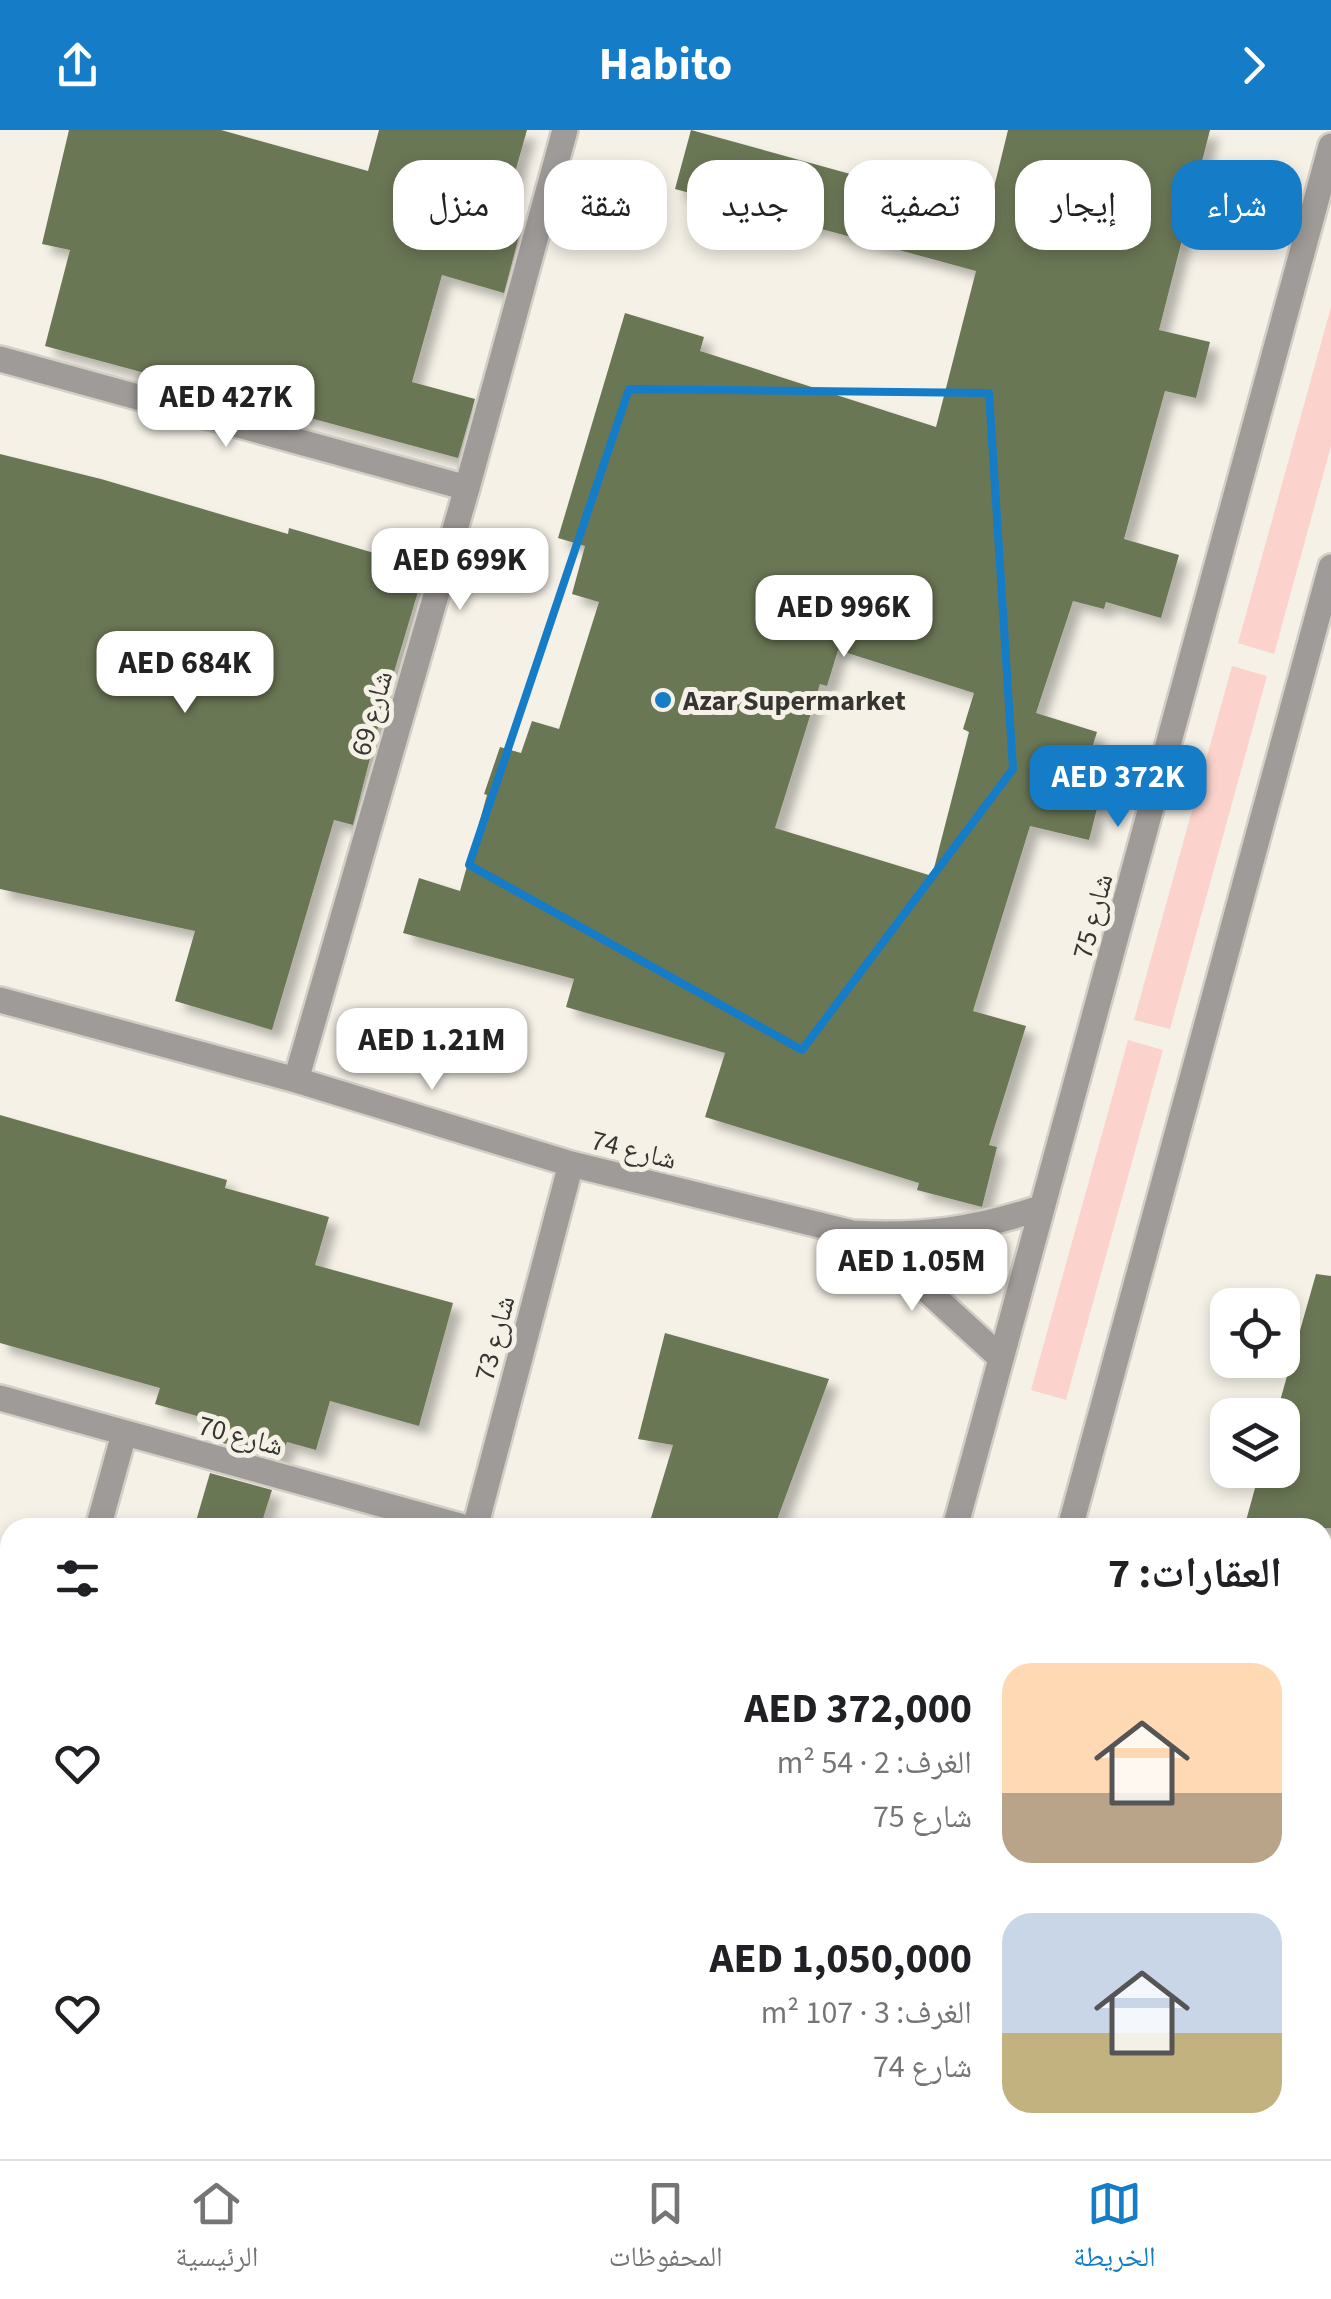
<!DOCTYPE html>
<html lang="ar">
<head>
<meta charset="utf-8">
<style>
  :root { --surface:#fff; --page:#f6f6f6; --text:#202124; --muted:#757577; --line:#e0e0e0; --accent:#157cc7 }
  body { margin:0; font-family:"Source Sans 3","Noto Naskh Arabic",sans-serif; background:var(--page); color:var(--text); direction:rtl; height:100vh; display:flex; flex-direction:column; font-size:38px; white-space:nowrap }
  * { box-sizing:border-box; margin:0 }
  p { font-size:32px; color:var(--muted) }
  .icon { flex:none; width:55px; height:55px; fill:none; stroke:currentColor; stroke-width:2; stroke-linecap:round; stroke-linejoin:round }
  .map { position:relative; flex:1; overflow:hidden; direction:ltr }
  .panel { position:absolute; left:0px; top:1388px; width:1332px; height:642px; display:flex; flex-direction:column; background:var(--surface); border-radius:30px 30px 0 0; box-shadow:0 5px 15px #0003; direction:rtl }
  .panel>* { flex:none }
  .guide { position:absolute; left:30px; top:30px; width:1272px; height:90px; direction:rtl; display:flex; gap:20px }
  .controls { position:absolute; left:1210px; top:1158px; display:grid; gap:20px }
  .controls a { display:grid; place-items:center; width:90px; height:90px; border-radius:20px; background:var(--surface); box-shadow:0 5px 15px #0003; font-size:50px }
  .price { position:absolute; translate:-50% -85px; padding:0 22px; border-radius:20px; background:#fff; color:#222; font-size:32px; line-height:65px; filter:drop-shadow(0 2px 5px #0008) }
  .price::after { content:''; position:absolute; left:50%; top:60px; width:30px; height:22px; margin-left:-15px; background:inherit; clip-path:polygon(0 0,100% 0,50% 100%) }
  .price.active { background:var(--accent); color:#fff }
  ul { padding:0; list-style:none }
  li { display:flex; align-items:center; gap:30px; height:250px; padding:0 50px }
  li span { display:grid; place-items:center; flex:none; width:280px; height:200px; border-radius:30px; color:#555 }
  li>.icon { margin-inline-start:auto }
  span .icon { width:120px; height:120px; fill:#fffc; stroke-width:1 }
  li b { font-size:42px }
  h2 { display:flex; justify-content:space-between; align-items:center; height:120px; padding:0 50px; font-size:42px }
  .pill { padding:0 35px; border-radius:30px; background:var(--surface); box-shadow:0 5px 15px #0003; font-size:35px; line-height:90px }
  .pill.active { background:var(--accent); color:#fff }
  header { display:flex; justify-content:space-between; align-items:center; height:130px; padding:0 50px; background:var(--accent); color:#fff; font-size:45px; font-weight:700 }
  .tabs { display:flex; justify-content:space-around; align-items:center; height:140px; border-top:2px solid var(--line); background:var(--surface); font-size:28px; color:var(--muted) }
  .tabs a { display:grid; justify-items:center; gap:5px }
  .tabs .active { color:var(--accent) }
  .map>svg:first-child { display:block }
  .green { fill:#fbd3cc }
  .building { fill:#6b7754; fill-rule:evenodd; filter:url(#shadow) }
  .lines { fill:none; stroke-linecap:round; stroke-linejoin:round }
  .minor-casing { stroke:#d3cfc6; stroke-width:30 }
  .tertiary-casing { stroke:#d3cfc6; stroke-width:30 }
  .minor { stroke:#9f9b98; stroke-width:25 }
  .tertiary { stroke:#9f9b98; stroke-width:25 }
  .marked { fill:none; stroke:#157cc7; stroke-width:8; stroke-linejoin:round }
  .poi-dot { fill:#157cc7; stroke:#f5f1e7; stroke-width:4 }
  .labels { text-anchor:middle; stroke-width:10; stroke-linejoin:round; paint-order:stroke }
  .poi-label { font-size:28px; font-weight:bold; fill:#363531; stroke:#f5f1e7; text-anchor:start }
  .street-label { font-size:28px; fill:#363531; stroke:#f5f1e7 }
</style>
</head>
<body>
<header><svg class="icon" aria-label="forward" viewBox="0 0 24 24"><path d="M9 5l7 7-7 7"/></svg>Habito<svg class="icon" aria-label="share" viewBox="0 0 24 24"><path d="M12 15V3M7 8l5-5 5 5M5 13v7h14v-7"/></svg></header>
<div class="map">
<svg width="1331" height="2029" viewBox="0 0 1331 2029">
  <defs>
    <filter id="shadow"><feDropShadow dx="9" dy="9" stdDeviation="5" flood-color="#0004"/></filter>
  </defs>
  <rect width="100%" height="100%" fill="#f5f1e7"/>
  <path class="green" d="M1331 177V316L1274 524 1238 513Z
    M1232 536 1267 546 1170 899 1134 890Z
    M1128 910 1163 920 1066 1270 1031 1260Z"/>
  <path class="building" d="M69 0H221L368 41 379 0H527L503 85 523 91 504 163 442 145 412 252 475 269 458 328 45 216 70 120 42 114Z
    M691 0 988 82 1008 0H1210L1159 200 1210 212 1196 268 1165 261 1124 409 1179 425 1161 488 1106 472 1104 479 1073 471 1036 583 1097 602 1082 650 1103 655 1089 710 1030 696 973 881 1026 896 989 1015 997 1017 982 1077 917 1060 919 1053 705 987 725 923 566 877 574 849 403 803 419 748 460 761 487 665 484 664 500 617 521 623 532 591 559 599 599 472 572 464 585 416 558 408 625 183 704 207 700 221 936 297 976 141 675 59ZM838 520 974 563 963 599 969 602 932 746 775 698 820 554 827 556Z
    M0 324 101 349 288 404 289 398 425 438 380 589 353 695 334 690 272 900 175 871 195 801 0 759Z
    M0 985 227 1050 225 1058 329 1087 315 1135 453 1173 419 1296 330 1271 316 1320 287 1312 281 1329 219 1312 225 1294 155 1274 160 1258 0 1213Z
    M1316 1144 1331 1146V1398H1244L1260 1340H1282V1285H1276Z
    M665 1203 829 1249 774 1398H648L673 1315 638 1309Z
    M210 1343 272 1360 260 1398H194Z"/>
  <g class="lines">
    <g class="minor-casing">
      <path id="minor" d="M0 229 467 358
        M0 870 296 950 571 1034 852 1103C922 1107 974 1100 1040 1078
        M296 950 467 358 565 0
        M852 1103 929 1162 1001 1228
        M0 1268 467 1398
        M98 1398 124 1304
        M475 1398 571 1034
        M0 1750 10 1714
        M1322 1762 1331 1764
        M0 1877 10 1880
        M297 2029 299 2020"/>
    </g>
    <g class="tertiary-casing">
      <path id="tertiary" d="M955 1398 1331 16
        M1070 1398 1331 437
        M779 2029 782 2020
        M895 2029 898 2020"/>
    </g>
    <use href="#minor" class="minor"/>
    <use href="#tertiary" class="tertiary"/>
  </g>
  <path class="marked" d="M629 259 989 263 1013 639 802 920 469 735Z"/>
  <circle class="poi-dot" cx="663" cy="570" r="10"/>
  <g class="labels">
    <g class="poi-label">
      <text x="683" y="580">Azar Supermarket</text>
    </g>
    <g class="street-label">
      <text transform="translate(371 583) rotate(-74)" y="10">شارع 69</text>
      <text transform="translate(1092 786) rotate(-75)" y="10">شارع 75</text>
      <text transform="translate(634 1019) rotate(14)" y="10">شارع 74</text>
      <text transform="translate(494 1208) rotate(-75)" y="10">شارع 73</text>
      <text transform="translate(241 1305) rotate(15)" y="10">شارع 70</text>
    </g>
  </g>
</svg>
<div class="controls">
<a><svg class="icon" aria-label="locate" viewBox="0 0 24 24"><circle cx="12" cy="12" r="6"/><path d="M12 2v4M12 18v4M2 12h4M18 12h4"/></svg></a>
<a><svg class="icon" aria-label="layers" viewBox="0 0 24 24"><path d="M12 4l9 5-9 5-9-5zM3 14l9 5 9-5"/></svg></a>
</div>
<b class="price" style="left:226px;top:320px">AED 427K</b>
<b class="price" style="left:460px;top:483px">AED 699K</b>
<b class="price" style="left:844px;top:530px">AED 996K</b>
<b class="price" style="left:185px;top:586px">AED 684K</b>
<b class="price active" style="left:1118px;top:700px">AED 372K</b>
<b class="price" style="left:432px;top:963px">AED 1.21M</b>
<b class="price" style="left:912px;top:1184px">AED 1.05M</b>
<div class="guide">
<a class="pill active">شراء</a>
<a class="pill">إيجار</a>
<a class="pill">تصفية</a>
<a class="pill">جديد</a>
<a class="pill">شقة</a>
<a class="pill">منزل</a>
</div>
<section class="panel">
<h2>العقارات: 7<svg class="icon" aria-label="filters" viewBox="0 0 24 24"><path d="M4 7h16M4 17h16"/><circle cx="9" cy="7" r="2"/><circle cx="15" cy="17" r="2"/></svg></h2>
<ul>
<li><span style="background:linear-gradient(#ffd9b3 65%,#b9a48a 0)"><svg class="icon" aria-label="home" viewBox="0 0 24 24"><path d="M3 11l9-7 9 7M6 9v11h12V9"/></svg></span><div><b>AED 372,000</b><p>الغرف: 2 · 54 m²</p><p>شارع 75</p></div><svg class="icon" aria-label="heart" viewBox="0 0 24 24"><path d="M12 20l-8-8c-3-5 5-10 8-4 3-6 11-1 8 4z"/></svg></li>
<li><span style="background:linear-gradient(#c9d6e8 60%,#c2b280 0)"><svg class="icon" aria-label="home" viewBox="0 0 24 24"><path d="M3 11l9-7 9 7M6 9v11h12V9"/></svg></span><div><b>AED 1,050,000</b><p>الغرف: 3 · 107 m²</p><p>شارع 74</p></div><svg class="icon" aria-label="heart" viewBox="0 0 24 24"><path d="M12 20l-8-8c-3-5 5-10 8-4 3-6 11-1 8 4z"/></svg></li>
</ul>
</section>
</div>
<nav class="tabs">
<a class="active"><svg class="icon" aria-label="map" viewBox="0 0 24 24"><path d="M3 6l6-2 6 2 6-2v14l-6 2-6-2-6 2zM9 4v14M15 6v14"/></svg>الخريطة</a>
<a><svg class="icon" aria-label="saved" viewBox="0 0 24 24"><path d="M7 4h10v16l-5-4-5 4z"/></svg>المحفوظات</a>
<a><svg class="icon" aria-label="home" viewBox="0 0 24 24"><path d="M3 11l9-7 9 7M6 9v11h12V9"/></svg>الرئيسية</a>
</nav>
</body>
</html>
